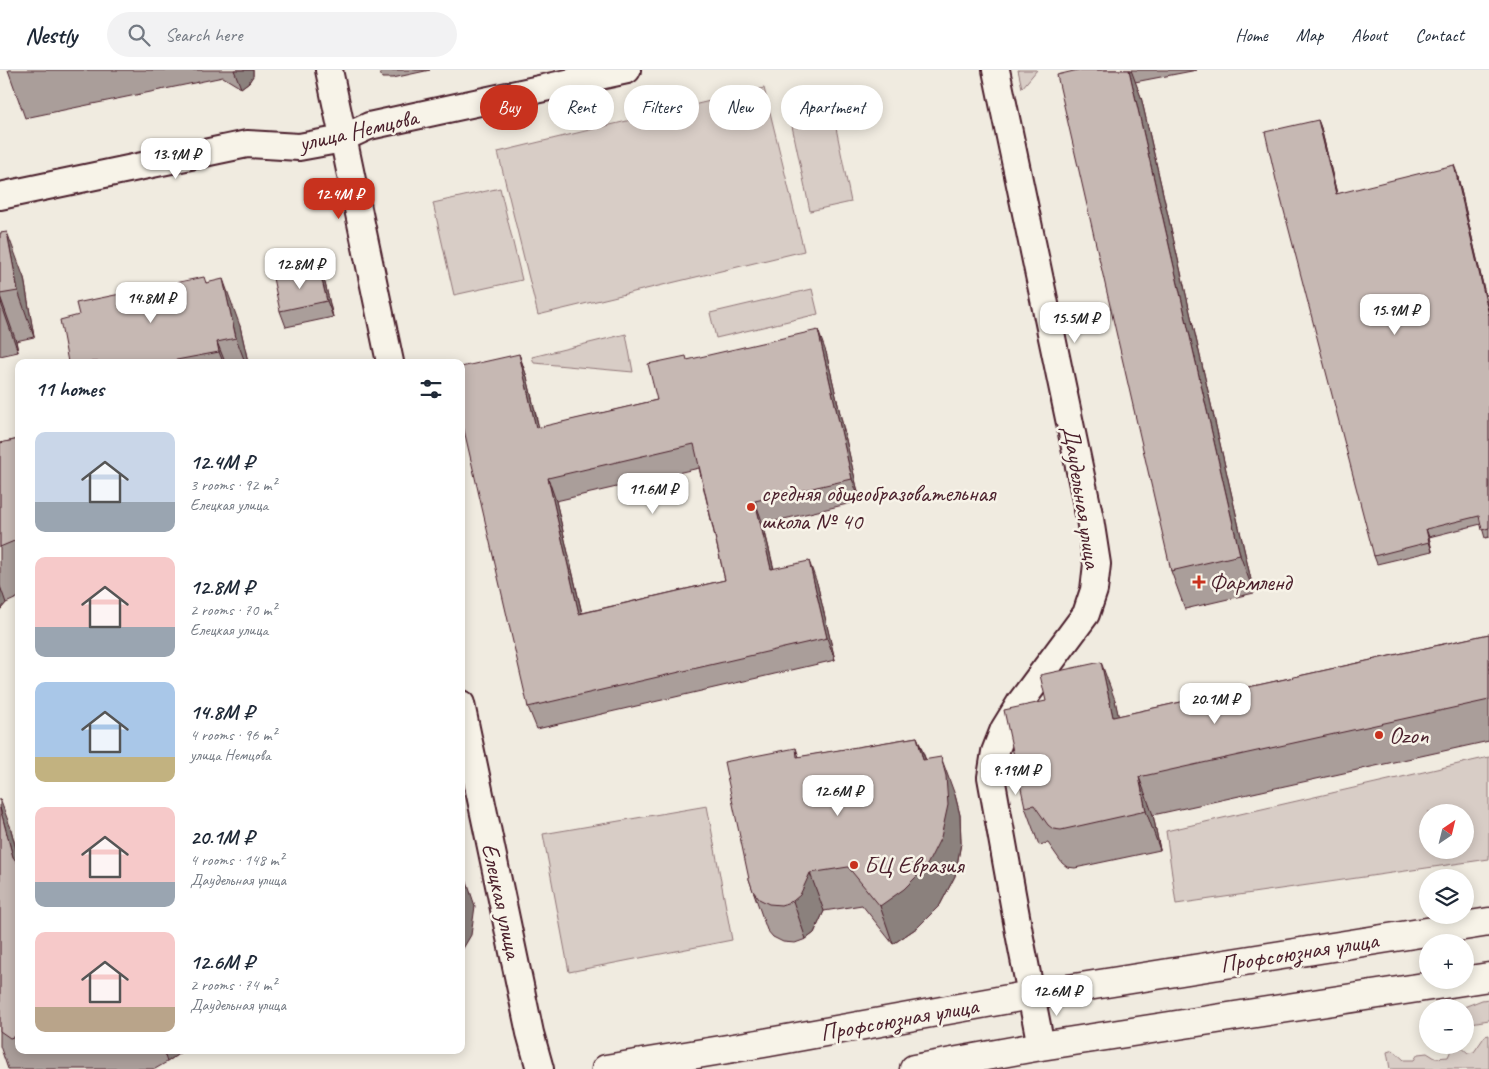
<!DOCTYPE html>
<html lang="en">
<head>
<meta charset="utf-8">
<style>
  :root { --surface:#fff; --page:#f2f2f3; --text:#1f2937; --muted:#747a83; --line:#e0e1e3; --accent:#c8321e }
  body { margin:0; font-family:Caveat,sans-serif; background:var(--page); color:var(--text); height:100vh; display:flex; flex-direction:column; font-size:19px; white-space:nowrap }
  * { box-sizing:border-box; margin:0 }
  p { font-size:16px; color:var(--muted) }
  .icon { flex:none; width:28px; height:28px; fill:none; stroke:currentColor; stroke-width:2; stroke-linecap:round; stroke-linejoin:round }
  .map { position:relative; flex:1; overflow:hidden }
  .drawer { position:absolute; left:15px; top:289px; width:450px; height:695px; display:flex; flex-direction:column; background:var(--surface); border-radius:10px; box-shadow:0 2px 12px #0003 }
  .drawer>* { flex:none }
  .guide { position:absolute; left:480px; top:15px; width:475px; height:45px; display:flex; gap:10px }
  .needle { width:32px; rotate:35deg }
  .controls { position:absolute; left:1419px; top:734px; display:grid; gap:10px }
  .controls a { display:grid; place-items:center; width:55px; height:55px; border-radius:50%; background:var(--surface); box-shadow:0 2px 12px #0003; font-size:25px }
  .price { position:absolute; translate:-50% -42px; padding:0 11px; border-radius:10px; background:#fff; color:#222; font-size:16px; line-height:32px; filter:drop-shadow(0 1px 2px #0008) }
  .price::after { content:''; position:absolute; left:50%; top:30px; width:15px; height:11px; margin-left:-8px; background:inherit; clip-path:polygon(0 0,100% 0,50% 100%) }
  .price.on { background:var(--accent); color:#fff }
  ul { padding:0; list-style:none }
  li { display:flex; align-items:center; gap:15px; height:125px; padding:0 20px }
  li span { display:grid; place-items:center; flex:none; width:140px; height:100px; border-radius:10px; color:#555 }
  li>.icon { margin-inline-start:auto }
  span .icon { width:60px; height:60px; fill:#fffc; stroke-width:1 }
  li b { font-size:21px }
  h2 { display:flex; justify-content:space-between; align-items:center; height:60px; padding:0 20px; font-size:21px }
  .pill { padding:0 18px; border-radius:22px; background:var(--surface); box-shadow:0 2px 12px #0003; font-size:18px; line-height:45px }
  .pill.on { background:var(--accent); color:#fff }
  header { display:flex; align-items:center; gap:30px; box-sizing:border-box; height:70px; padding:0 25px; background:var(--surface); border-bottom:1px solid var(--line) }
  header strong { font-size:24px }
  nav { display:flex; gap:28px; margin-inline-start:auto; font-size:18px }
  .search { width:350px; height:45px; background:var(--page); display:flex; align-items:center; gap:12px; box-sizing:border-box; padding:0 18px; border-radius:28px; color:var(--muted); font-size:19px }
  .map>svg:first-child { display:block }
  .green { fill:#d8cdc6; stroke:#917678; fill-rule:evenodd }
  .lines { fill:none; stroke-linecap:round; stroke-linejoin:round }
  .street-casing { stroke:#4a1f2b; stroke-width:30 }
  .primary-casing { stroke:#4a1f2b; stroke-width:31 }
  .street { stroke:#f7f3e8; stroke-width:26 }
  .primary { stroke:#f7f3e8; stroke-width:28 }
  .wall { fill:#aa9e9a; stroke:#4a1f2b; fill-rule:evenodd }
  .shaded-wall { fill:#8b817d; stroke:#4a1f2b }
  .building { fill:#c6b8b3; stroke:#4a1f2b; fill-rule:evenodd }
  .poi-dot { fill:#c8321e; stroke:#f7f3e8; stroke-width:2 }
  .labels { text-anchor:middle; stroke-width:5; stroke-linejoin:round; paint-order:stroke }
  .street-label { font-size:24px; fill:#4a1f2b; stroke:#f7f3e8 }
  .poi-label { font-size:24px; fill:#4a1f2b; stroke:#f7f3e8; text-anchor:start }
</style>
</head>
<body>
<header>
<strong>Nestly</strong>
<div class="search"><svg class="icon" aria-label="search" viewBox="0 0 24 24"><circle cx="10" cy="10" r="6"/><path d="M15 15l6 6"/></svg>Search here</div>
<nav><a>Home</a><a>Map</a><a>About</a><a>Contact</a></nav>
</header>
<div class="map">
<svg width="1489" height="999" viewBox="0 0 1489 999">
  <rect width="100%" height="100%" fill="#f0ebe0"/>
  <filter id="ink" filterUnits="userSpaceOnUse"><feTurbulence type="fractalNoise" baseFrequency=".02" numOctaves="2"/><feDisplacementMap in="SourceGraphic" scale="10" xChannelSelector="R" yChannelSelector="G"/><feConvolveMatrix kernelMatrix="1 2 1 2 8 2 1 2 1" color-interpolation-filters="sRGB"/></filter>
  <g filter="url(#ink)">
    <path class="green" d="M1018 0H1037L1022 18Z
      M764 18 804 181 538 245 498 82Z
      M834 48 851 132 810 141 792 56Z
      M500 118 522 210 454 225 433 133Z
      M812 219 818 244 716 268 710 243Z
      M626 264 633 302 534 293 532 287Z
      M1489 687V789L1176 834 1166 761ZM1428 742H1465V780H1428Z
      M707 736 732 870 569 902 543 764Z
      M1489 929V950L1465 954 1464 937 1482 930Z
      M1489 965V999H1390L1387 982 1393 980 1404 990H1414L1418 984 1427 983 1435 988 1448 987 1452 978 1461 977 1468 983 1474 982 1485 966Z"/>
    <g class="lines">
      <g class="street-casing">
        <path id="street" d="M329 0 390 292
          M996 0 1090 449 1097 494 1094 520 1086 544 1020 633 1004 659 995 682 991 707 1020 868 1041 976
          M0 126 247 74 299 77 332 71 343 68 369 56 627 0
          M461 634 530 963 540 999"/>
      </g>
      <g class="primary-casing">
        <path id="primary" d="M606 999 764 973 1031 925 1489 852
          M914 999 1041 976 1489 907"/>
      </g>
      <use href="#street" class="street"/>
      <use href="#primary" class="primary"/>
    </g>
    <path class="wall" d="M8 0H253V6L249 12 241 18 223 7 25 48Z
      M379 0H430L393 8H382Z
      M1078 0H1197L1135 12 1141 27 1254 523 1185 539 1171 501Z
      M1318 50 1321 58 1337 124 1457 103 1489 241V467L1485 468 1481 454 1429 467 1432 481 1377 494 1374 486Z
      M0 163 24 208 34 267 16 271 18 282 0 286Z
      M206 212 240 256 248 292H68Z
      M325 213 333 247 286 257 280 241Z
      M826 282 860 431 763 454 774 499 817 513 835 590 537 659 528 637 519 284 527 307 539 358 657 330 688 290ZM699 398 725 510 582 543 556 431Z
      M19 369V527L6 533 0 540V373Z
      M1489 564V671L1153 745 1160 780 1075 798 1067 797 1062 793 1048 773 1039 775 1025 737 1046 631 1115 630 1118 646Z
      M917 667 926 690 955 725 960 745 961 773 955 806 940 835 918 857 893 874 862 835 824 841 814 863 806 869 795 873 783 872 773 867 767 860 749 809 796 678 799 687Z
      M0 738 10 756 19 790V980H184L167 992 155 999H8L0 976Z"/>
    <path class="shaded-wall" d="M234 0H253V6L249 12 241 18Z
      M1129 0H1131L1141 27 1254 523 1240 485Z
      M1318 50 1321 58 1339 132 1336 124Z
      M1454 95 1457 103 1489 241V245Z
      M7 162 24 208 34 267 18 221Z
      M319 198 325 213 333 247 327 231Z
      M223 209 240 256 248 292H245L236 268Z
      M0 226 16 271 18 282 2 236Z
      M818 260 826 282 860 431 852 409Z
      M217 272 225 292H223L219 282Z
      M519 284 527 307 544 381 536 358Z
      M548 408 556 431 587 566 579 544Z
      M755 431 763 454 779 522 771 499Z
      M1426 459 1429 467 1432 481 1429 472Z
      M809 491 817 513 835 590 827 568Z
      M0 516 6 533 0 540Z
      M1101 592 1115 630 1127 685 1113 647Z
      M917 667 931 705 923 690Z
      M941 687 955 725 960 745 961 773 955 806 940 835 918 857 893 874 880 836Z
      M1139 707 1153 745 1160 780 1146 741Z
      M0 729 10 756 19 790V804L13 787 0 738Z
      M461 794 475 836 471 865 461 882Z
      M810 803 824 841 814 863 806 869 793 831Z
      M163 980H184L167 992Z"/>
    <path class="building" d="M1078 0H1129L1240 485 1171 501 1057 5Z
      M1318 50 1336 124 1454 95 1489 245V458L1482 460 1479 446 1426 459 1429 472 1374 486 1276 110 1265 62Z
      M7 162 18 221 0 224V163Z
      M319 198 327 231 280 241 273 208Z
      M204 207 206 213 223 209 236 268 217 272 219 282 166 292H68L60 250 79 245 76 233Z
      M818 260 852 409 755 431 771 499 809 491 827 568 528 637 461 347V297L519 284 536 358 657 330 648 294 686 286 687 290ZM694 374 725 510 579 544 548 408Z
      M19 369V469L0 477V373Z
      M1489 564V630L1139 707 1146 741 1061 760 1053 759 1048 755 1034 735 1025 737 1004 640 1046 631 1040 605 1101 592 1113 647Z
      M917 667 923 690 941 687 946 706 948 735 941 767 926 797 904 819 880 836 848 797 810 803 800 825 793 831 781 835 769 834 759 829 753 821 749 809 724 692 796 678 797 687Z
      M0 738 13 787 19 795V965L10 968 0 961Z"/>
  </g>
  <g class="poi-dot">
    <circle cx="751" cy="437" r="5"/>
    <path d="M1196.5 504.5h5v5h5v5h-5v5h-5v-5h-5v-5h5z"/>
    <circle cx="1379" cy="665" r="5"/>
    <circle cx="854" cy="795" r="5"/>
  </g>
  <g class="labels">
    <g class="street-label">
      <text transform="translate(358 60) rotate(-13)" y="8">улица Немцова</text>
      <text transform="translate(1082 427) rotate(81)" y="8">Даудельная улица</text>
      <text transform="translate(502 831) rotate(78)" y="8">Елецкая улица</text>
      <text transform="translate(1299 882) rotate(-9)" y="8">Профсоюзная улица</text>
      <text transform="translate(899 949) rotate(-10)" y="8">Профсоюзная улица</text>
    </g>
    <g class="poi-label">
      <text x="761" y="431">средняя общеобразовательная<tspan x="761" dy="28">школа № 40</tspan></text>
      <text x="1209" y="520">Фармленд</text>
      <text x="1389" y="673">Ozon</text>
      <text x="864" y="803">БЦ Евразия</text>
    </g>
  </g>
</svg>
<div class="controls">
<a><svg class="needle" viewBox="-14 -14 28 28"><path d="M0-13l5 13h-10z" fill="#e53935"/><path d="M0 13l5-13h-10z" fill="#747a83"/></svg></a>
<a><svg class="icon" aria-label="layers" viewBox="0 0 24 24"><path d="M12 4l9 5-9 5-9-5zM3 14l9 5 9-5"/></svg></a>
<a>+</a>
<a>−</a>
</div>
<b class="price" style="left:176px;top:110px">13.9M ₽</b>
<b class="price on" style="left:339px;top:150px">12.4M ₽</b>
<b class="price" style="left:300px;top:220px">12.8M ₽</b>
<b class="price" style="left:151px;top:254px">14.8M ₽</b>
<b class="price" style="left:1395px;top:266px">15.9M ₽</b>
<b class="price" style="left:1075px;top:274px">15.5M ₽</b>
<b class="price" style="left:653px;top:445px">11.6M ₽</b>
<b class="price" style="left:1215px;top:655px">20.1M ₽</b>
<b class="price" style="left:1016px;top:726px">9.19M ₽</b>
<b class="price" style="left:838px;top:747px">12.6M ₽</b>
<b class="price" style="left:1057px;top:947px">12.6M ₽</b>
<div class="guide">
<a class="pill on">Buy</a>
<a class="pill">Rent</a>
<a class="pill">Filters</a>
<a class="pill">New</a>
<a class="pill">Apartment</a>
</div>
<section class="drawer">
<h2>11 homes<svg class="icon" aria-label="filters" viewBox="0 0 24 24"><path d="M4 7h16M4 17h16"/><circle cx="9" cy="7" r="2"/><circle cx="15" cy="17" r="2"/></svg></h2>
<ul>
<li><span style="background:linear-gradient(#c9d6e8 70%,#9aa5b1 0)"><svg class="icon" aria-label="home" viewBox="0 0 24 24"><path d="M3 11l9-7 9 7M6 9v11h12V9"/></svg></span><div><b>12.4M ₽</b><p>3 rooms · 92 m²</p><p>Елецкая улица</p></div></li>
<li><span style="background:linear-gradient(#f6c9c9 70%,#9aa5b1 0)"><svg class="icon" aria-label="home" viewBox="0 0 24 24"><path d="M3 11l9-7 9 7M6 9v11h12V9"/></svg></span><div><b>12.8M ₽</b><p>2 rooms · 70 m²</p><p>Елецкая улица</p></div></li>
<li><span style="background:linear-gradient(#a9c7e8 75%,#c2b280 0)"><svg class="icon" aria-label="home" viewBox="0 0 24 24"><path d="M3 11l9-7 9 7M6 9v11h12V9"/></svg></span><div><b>14.8M ₽</b><p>4 rooms · 96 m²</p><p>улица Немцова</p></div></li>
<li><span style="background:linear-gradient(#f6c9c9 75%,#9aa5b1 0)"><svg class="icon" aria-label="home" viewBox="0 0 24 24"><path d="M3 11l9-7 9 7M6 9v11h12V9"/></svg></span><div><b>20.1M ₽</b><p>4 rooms · 148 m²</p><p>Даудельная улица</p></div></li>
<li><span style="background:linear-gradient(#f6c9c9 75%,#b9a48a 0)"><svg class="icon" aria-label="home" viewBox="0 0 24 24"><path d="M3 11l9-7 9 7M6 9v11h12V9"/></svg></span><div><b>12.6M ₽</b><p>2 rooms · 74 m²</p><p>Даудельная улица</p></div></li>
</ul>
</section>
</div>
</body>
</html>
